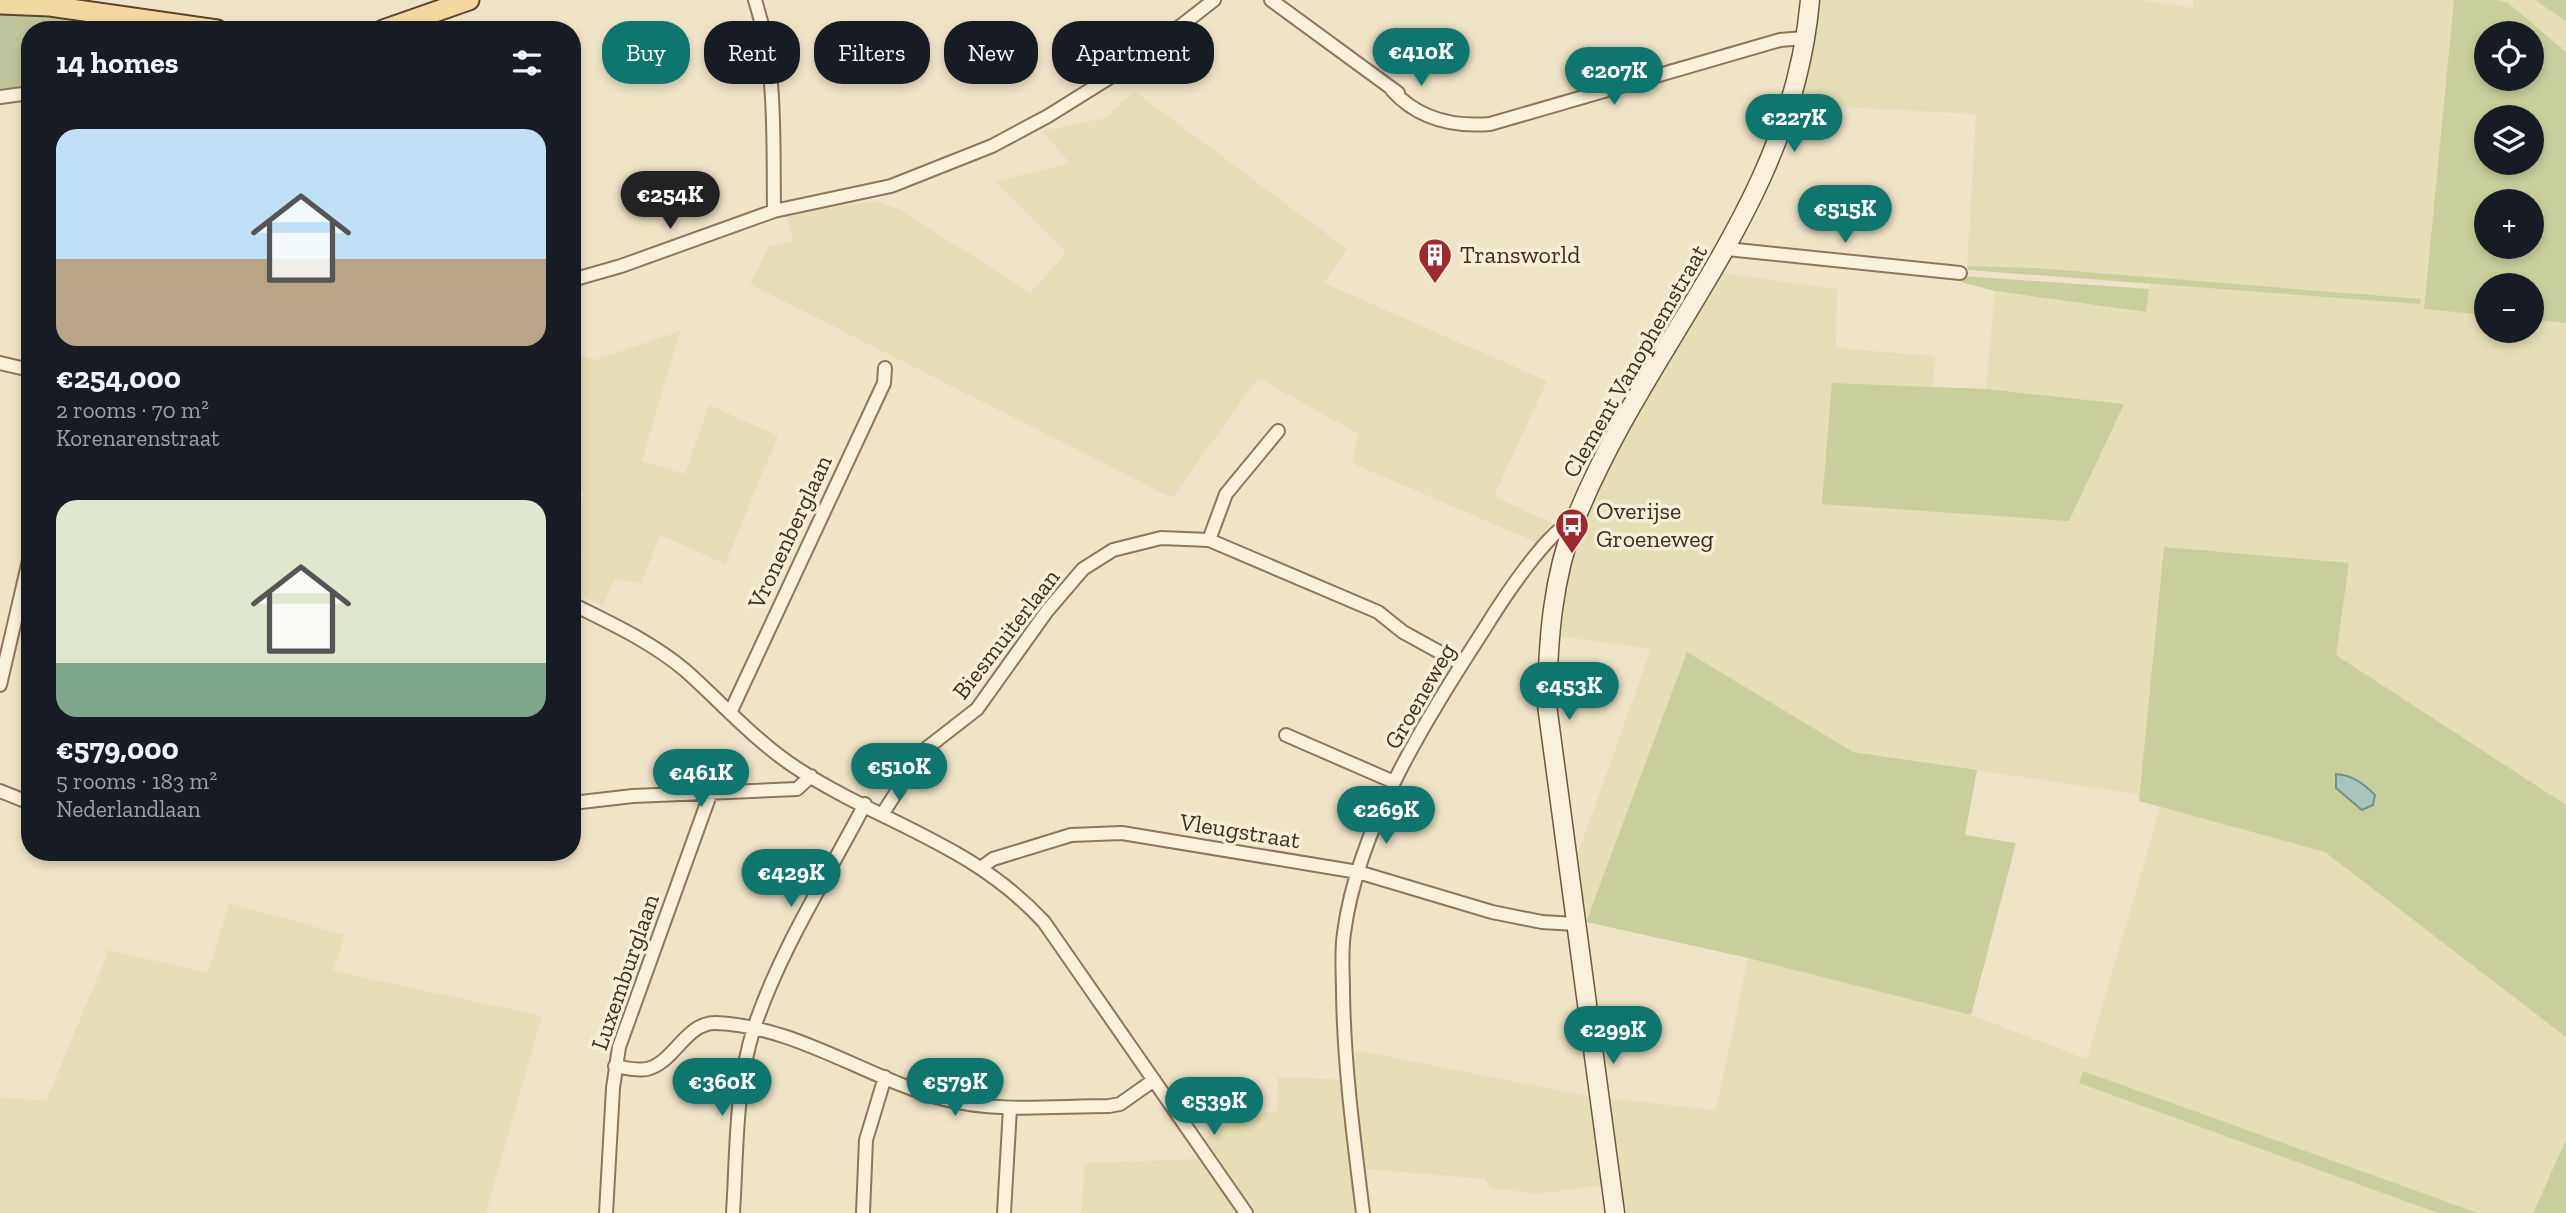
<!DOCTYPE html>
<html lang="en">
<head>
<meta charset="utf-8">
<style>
  :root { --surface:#171b24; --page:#20242c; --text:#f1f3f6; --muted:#9ea1a6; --accent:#0f766e }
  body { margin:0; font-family:"Zilla Slab",serif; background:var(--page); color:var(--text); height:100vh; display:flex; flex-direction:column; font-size:26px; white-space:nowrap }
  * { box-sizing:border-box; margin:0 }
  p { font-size:23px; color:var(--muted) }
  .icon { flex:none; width:38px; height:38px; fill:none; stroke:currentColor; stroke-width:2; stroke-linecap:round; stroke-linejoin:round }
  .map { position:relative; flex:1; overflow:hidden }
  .details { position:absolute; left:21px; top:21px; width:560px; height:840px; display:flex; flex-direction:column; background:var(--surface); border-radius:28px; box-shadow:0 4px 10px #0003 }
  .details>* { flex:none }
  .hud { position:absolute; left:602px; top:21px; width:665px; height:63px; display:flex; gap:14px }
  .buttons { position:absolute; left:2474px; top:21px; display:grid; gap:14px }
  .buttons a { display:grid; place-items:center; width:70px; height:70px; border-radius:50%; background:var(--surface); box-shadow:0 4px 10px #0003; font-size:35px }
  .price { position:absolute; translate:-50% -60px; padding:0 16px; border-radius:24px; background:var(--accent); color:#fff; font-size:23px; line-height:46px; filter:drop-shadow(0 2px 4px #0008) }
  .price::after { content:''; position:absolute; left:50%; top:42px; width:21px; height:16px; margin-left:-10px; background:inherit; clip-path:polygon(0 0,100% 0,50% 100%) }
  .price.on { background:#222; color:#fff }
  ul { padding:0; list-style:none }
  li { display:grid; align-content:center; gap:14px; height:371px; padding:0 35px }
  li span { display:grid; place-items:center; height:217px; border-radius:21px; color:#555 }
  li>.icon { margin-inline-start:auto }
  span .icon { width:126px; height:126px; fill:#fffc; stroke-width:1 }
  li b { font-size:30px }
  h2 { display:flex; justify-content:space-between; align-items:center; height:84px; padding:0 35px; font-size:30px }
  .pill { padding:0 24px; border-radius:28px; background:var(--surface); box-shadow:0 4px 10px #0003; font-size:24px; line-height:63px }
  .pill.on { background:var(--accent); color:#fff }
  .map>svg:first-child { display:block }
  .farmland { fill:#e6deb5; fill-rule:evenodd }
  .green { fill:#c9cf9b; fill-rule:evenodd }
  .cemetery { fill:#bfc49a }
  .water { fill:#a9c4bc; stroke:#6f938a; stroke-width:2 }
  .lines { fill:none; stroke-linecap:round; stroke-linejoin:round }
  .street-casing { stroke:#8d765c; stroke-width:16 }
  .secondary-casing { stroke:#6f573f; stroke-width:21 }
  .primary-casing { stroke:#5b4430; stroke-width:23 }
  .street { stroke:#faf1dc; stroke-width:12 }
  .secondary { stroke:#faf1dc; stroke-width:18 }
  .primary { stroke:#f3d9a0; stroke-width:19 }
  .labels { text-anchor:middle; stroke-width:7; stroke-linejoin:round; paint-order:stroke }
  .poi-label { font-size:24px; fill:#3d2e20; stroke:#f7eed8; text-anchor:start }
  .street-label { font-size:24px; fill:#3d2e20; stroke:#f7eed8 }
</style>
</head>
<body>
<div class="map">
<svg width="2566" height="1213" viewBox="0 0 2566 1213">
  <rect width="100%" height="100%" fill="#f0e4c8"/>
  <path class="farmland" d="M1816 0H2142L2193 8V0H2566V1140L2533 1213H1624L1604 1098 1716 1110 1748 958 1971 1015 2087 1059 2163 798 1853 752 1687 653 1586 922 1583 920 1574 865 1651 649 1556 636 1566 584 1599 484 1662 368 1722 273 1837 289 1836 348 1935 356 1933 387 1832 383 2123 404 1986 389 1995 291 2145 312 2151 281 1967 268 1976 114 1797 105ZM2487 33H2532V79H2487ZM2487 117H2532V163H2487ZM2487 201H2532V247H2487ZM2487 285H2532V331H2487Z
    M1134 91 1347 249 1324 283 1547 381 1494 496 1551 523 1538 543 1352 463 1359 434 1258 378 1172 498 750 284 769 246 793 241 786 213 877 201 901 210 1030 293 1066 253 996 181 1070 163 1042 131 1105 118Z
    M680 331 642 461 685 474 709 405 778 436 725 564 660 535 641 584 615 578 603 606 572 592V577L582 557 572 552V525L585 492 572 486V352L594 360Z
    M229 903 345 935 333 971 542 1016 486 1213H0V1097L46 1101 109 950 208 973Z
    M1355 1050 1588 1096 1603 1185 1537 1194 1490 1188 1485 1179 1365 1169 1352 1174 1360 1213H1081L1085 1163 1196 1159 1207 1138 1233 1119 1277 1111 1278 1077 1354 1080Z"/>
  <path class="green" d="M2454 0H2497L2508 3 2566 52V323L2532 319V285H2487V315L2424 309ZM2532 33V79H2487V33ZM2532 117V163H2487V117ZM2487 201H2532V247H2487Z
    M2535 0H2566V21Z
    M1967 266 2036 268 2421 299 2420 304 1968 270Z
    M1963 276 2149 289 2146 312 1995 291 1961 282Z
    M1832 383 1986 389 2124 404 2069 521 1822 504Z
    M2164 547 2349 563 2336 655 2566 805V1037L2325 852 2139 801Z
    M1687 652 1853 752 1977 770 1965 835 2016 843 1971 1015 1748 958 1586 922Z
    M2083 1071 2478 1213H2438L2079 1083Z
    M2566 1140V1213H2533Z"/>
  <path class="cemetery" d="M0 11 82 17 80 30H30V90L0 94Z"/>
  <path class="water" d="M2336 774C2352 775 2363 783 2375 795L2373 805 2362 810 2336 788Z"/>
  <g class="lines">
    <g class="street-casing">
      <path id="street" d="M755 0C777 68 773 139 774 211
        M1271 0 1398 93
        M1392 90C1418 119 1453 127 1490 124L1780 40 1804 38
        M0 97 30 93
        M1727 249 1960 273
        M572 280 621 266 774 211 891 186 992 146 1048 116 1133 63 1214 0
        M0 363 30 370
        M1209 540 1226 494 1278 431
        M572 604C612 624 652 642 686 671 723 704 756 742 798 769 883 824 971 843 1044 922L1246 1213
        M0 685 30 556
        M730 713 884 383 885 368
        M1286 735 1394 782
        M0 791 30 803
        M572 803 633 796 797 789 811 776
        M883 813 923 751 977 709 1047 611 1083 569 1113 550 1161 538 1209 540 1378 612 1403 632 1461 664
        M982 867 993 859 1071 835 1122 833 1358 872 1492 912 1542 922 1575 924
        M615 1066C625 1068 637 1071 647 1069 674 1063 686 1022 716 1023 796 1026 868 1079 944 1099 997 1113 1054 1106 1109 1106L1120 1104 1154 1080
        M606 1213 613 1088 619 1047 711 792
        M733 1213C737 1152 735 1087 754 1028 780 950 827 877 865 804
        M863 1213 866 1140 885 1077
        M1004 1213 1010 1108
        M1363 1213C1354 1140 1344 1066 1343 992 1343 972 1341 953 1344 933 1358 826 1427 718 1485 628 1501 602 1549 528 1575 520"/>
    </g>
    <g class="secondary-casing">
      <path id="secondary" d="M1615 1213 1547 705C1548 641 1552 578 1576 518 1650 336 1792 206 1810 0"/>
    </g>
    <g class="primary-casing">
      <path id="primary" d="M0 4 50 6 217 30
        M383 30 469 0"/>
    </g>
    <use href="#street" class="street"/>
    <use href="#secondary" class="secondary"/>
    <use href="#primary" class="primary"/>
  </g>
  <defs>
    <g id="building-pin" transform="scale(1.75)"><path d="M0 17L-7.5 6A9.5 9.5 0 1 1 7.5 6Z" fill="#9e2a2b" stroke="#f7eed8"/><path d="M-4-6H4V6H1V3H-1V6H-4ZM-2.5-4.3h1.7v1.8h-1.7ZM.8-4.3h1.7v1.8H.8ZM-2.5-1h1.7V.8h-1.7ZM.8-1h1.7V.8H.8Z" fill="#fff"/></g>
    <g id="bus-pin" transform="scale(1.75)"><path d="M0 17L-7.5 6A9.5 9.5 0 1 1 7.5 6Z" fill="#9e2a2b" stroke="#f7eed8"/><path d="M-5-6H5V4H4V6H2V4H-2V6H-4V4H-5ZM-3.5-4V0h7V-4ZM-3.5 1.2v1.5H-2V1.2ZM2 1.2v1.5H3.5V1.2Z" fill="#fff"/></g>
  </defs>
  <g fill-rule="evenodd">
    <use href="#building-pin" x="1435" y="255"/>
    <use href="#bus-pin" x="1572" y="525"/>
  </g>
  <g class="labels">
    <g class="poi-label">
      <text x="1460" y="263">Transworld</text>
      <text x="1596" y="519">Overijse<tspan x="1596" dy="28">Groeneweg</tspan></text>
    </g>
    <g class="street-label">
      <text transform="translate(1635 361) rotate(-60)" y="8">Clement Vanophemstraat</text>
      <text transform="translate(790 532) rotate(-65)" y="8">Vronenberglaan</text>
      <text transform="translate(1006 634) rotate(-52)" y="8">Biesmuiterlaan</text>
      <text transform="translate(1420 696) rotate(-60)" y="8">Groeneweg</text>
      <text transform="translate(1240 831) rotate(9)" y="8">Vleugstraat</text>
      <text transform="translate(625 972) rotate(-71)" y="8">Luxemburglaan</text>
    </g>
  </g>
</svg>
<div class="buttons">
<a><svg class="icon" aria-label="locate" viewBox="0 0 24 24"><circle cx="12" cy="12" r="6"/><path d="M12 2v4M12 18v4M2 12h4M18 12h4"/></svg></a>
<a><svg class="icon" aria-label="layers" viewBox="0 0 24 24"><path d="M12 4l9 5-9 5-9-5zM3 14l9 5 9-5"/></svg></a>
<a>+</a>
<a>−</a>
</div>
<b class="price" style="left:1421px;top:88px">€410K</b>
<b class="price" style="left:1614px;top:107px">€207K</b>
<b class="price" style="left:1794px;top:154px">€227K</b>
<b class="price on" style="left:670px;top:231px">€254K</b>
<b class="price" style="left:1845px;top:245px">€515K</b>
<b class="price" style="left:1569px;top:722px">€453K</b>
<b class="price" style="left:899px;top:803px">€510K</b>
<b class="price" style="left:701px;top:809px">€461K</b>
<b class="price" style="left:1386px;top:846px">€269K</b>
<b class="price" style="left:791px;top:909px">€429K</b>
<b class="price" style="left:1613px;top:1066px">€299K</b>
<b class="price" style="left:722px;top:1118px">€360K</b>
<b class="price" style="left:955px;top:1118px">€579K</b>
<b class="price" style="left:1214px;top:1137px">€539K</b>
<div class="hud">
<a class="pill on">Buy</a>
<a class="pill">Rent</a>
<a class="pill">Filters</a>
<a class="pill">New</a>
<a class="pill">Apartment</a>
</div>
<section class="details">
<h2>14 homes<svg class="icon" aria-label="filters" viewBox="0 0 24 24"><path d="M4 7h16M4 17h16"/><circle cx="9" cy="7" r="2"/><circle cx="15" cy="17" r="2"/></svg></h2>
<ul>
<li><span style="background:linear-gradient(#bfe0f5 60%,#b9a48a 0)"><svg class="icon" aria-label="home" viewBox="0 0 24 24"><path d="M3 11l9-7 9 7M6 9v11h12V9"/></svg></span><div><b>€254,000</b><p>2 rooms · 70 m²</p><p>Korenarenstraat</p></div></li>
<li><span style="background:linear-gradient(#dfe7d0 75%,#7fa58c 0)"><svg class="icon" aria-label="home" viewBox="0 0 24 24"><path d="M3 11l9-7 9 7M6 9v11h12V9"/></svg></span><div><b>€579,000</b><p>5 rooms · 183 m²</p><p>Nederlandlaan</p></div></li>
</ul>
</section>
</div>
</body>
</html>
